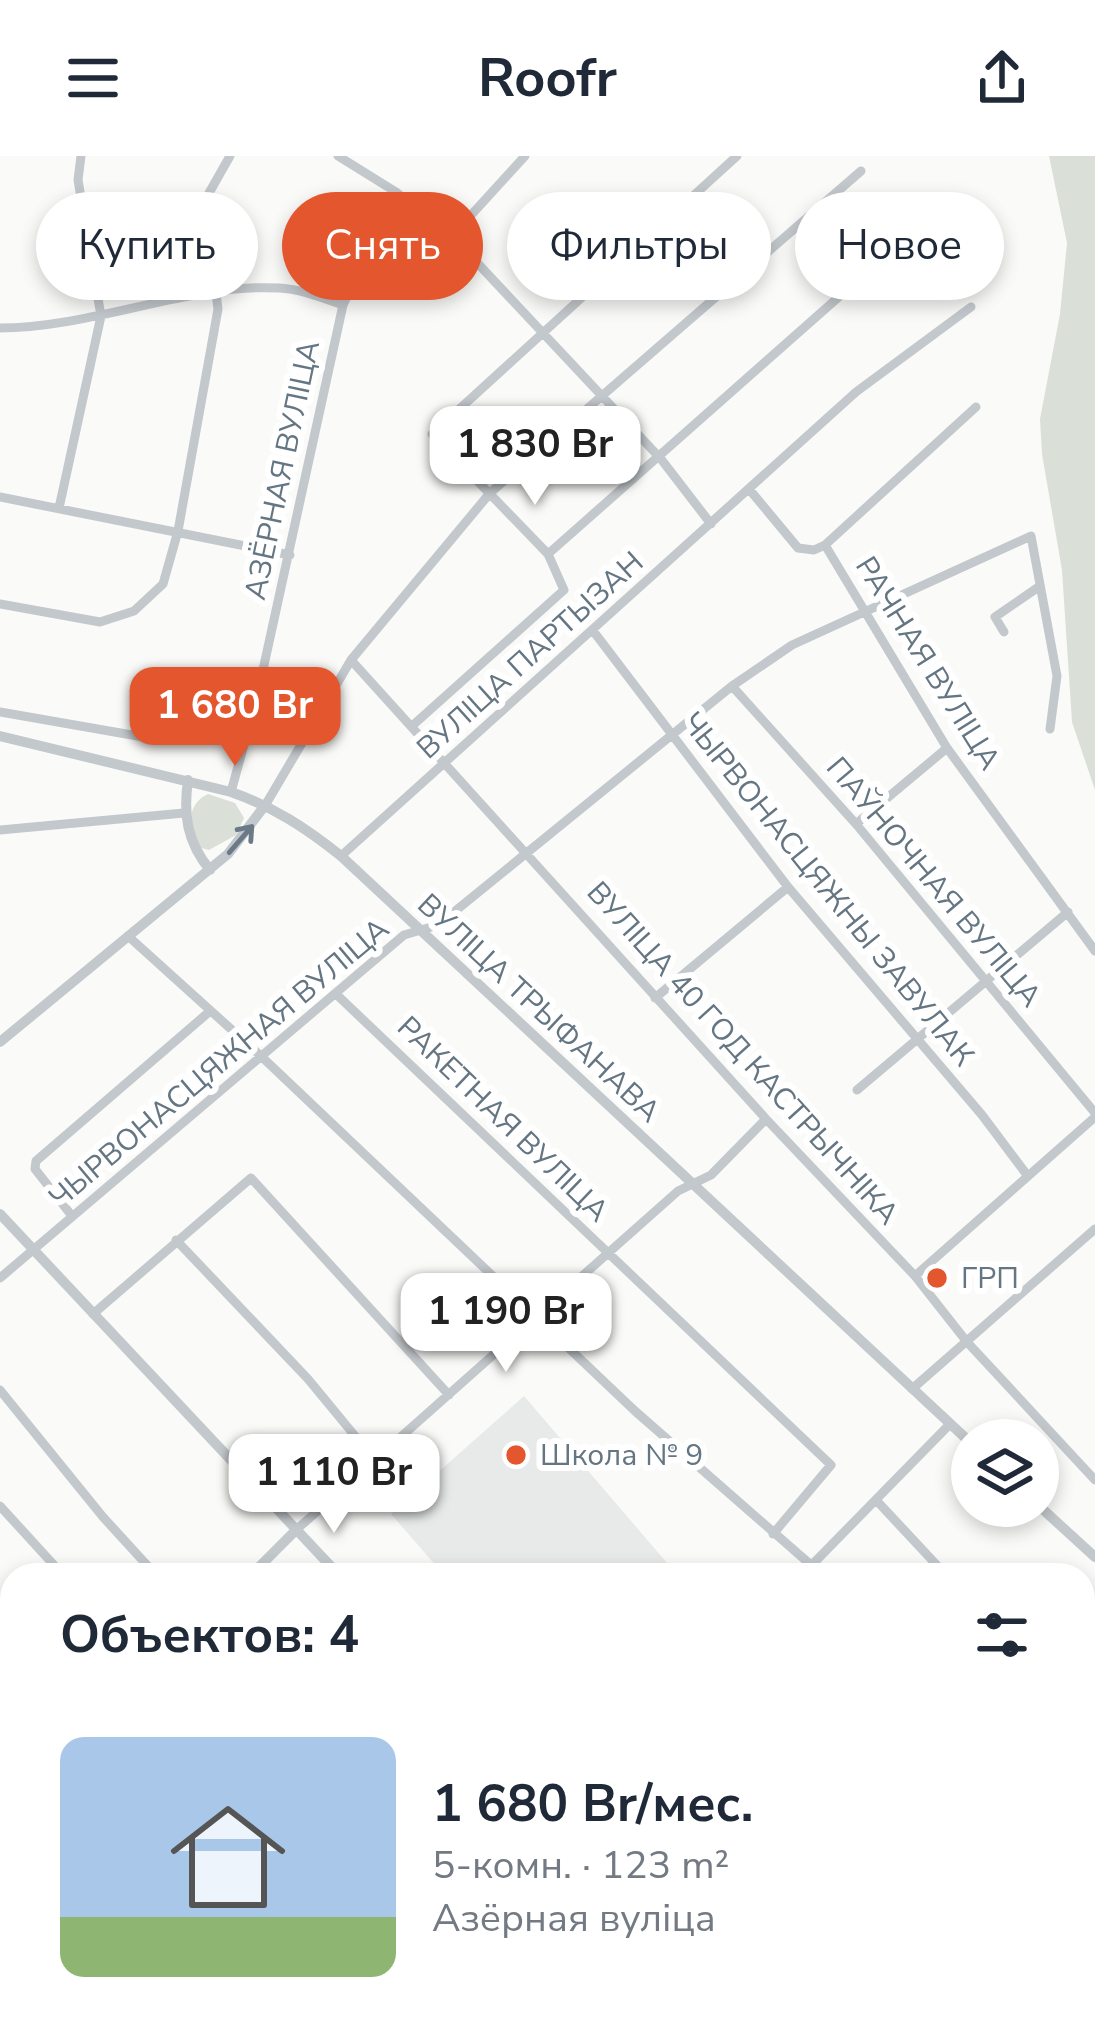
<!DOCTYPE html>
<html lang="ru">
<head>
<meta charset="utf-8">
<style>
  :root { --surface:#fff; --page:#f2f2f3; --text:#1f2937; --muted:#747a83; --accent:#e4572e }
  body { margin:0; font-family:"Nunito Sans",sans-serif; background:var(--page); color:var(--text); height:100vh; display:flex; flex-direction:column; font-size:45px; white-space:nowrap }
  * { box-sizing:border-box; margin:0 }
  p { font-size:39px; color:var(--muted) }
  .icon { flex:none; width:66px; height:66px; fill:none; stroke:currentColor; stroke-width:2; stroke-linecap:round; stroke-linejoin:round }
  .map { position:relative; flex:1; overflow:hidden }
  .sheet { position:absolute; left:0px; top:1407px; width:1095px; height:471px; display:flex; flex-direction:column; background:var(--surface); border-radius:36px 36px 0 0; box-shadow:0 6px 18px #0003 }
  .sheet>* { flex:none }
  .guide { position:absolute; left:36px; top:36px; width:1023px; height:108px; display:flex; gap:24px }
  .tools { position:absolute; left:951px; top:1263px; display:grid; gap:24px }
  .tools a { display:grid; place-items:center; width:108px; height:108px; border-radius:50%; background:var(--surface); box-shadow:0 6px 18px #0003; font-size:60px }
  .price { position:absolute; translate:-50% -102px; padding:0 27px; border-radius:24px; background:#fff; color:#222; font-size:39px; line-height:78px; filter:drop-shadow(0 3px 6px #0008) }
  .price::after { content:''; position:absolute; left:50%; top:72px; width:36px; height:27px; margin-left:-18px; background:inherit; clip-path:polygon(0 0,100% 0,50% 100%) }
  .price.on { background:var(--accent); color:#fff }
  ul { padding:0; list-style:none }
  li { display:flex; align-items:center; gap:36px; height:300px; padding:0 60px }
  li span { display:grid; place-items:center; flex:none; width:336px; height:240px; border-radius:24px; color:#555 }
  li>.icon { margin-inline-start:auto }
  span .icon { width:144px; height:144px; fill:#fffc; stroke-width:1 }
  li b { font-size:51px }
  h2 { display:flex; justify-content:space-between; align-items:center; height:144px; padding:0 60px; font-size:51px }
  .tag { padding:0 42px; border-radius:54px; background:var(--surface); box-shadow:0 6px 18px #0003; font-size:42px; line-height:108px }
  .tag.on { background:var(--accent); color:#fff }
  header { display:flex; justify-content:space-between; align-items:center; height:156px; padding:0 60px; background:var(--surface); font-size:54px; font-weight:700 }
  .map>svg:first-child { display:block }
  .built { fill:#e8e9e9 }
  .green { fill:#dadfd7 }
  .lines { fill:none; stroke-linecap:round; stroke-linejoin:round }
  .minor { stroke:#c3c8cc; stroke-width:9 }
  .tertiary { stroke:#c3c8cc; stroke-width:10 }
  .oneway { stroke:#6a7a87 }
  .poi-dot { fill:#e4572e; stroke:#fff; stroke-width:4.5 }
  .labels { text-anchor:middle; stroke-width:12; stroke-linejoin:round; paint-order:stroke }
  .street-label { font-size:30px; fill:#657683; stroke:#fff }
  .poi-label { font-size:30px; fill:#657683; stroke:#fff; text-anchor:start }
</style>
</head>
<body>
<header><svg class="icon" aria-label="menu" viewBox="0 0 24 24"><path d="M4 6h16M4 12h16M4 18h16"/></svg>Roofr<svg class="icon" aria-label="share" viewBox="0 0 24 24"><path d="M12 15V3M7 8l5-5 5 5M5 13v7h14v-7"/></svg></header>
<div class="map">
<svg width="1095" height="1876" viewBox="0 0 1095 1876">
  <rect width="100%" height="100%" fill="#fafaf8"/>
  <path class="built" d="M524 1240 673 1414 668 1419H547L531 1411 523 1419H444L391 1358Z"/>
  <path class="green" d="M1049 0H1095V634L1072 566 1062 414 1042 298 1040 263 1060 158 1067 87Z
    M208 638 235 647 244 662 236 679 209 694 198 691C187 673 187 647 208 638Z"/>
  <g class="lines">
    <path class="minor" d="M338 0 396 36 452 80 661 303 711 368
      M452 80 525 0
      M0 172C91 172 192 127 279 132 301 133 322 142 343 149
      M749 333 798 392 814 394 825 389 947 592 1095 795
      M0 341 290 399
      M59 352 101 160 78 24 81 0
      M825 389 976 251
      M548 398 901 86
      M0 448 100 466 134 455 163 428 178 375 218 153 205 52 209 37 230 0
      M594 476 788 731 982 959 1027 1019
      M1004 476 995 461 1040 430
      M351 504 766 963 915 1120 967 1186 1095 1324
      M732 530 856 668 1095 957
      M0 556 149 582C188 574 217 539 257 541
      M412 570 564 434 548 398 432 278 737 0
      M231 636 257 541 343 149 396 36
      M266 648 351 504 490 337 861 15
      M856 668 947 592
      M0 674 184 657
      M341 700 856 236 971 151
      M128 780 263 902 635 1255 811 1409
      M336 838 831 1309 773 1378
      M655 842 788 731
      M857 934 1068 756
      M72 1060 35 1013 36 1005 209 856
      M176 1084 308 1223 374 1303
      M915 1120 1095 961
      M0 1122 404 779 438 769 732 530 792 489 1031 380 1057 520 1050 573
      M93 1158 251 1022 449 1239
      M912 1233 1095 1073
      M0 1234 103 1361 156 1419
      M876 1344 946 1419
      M0 1350 63 1419
      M296 1374 678 1035 711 1019 766 963
      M802 1419 950 1268
      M0 1450 12 1489
      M0 1527 12 1544
      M1083 1566 1095 1567
      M1083 1605 1095 1618
      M0 1691 12 1706
      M1083 1759 1095 1748
      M0 1858 15 1876
      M140 1866 148 1876
      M263 1866 271 1876
      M487 1866 497 1876
      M632 1866 642 1876
      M967 1866 976 1876
      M354 1876 364 1866
      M951 1876 962 1866"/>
    <path class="tertiary" d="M0 580 231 636C274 651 306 672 341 700L972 1288
      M188 624C183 659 187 686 210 714
      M0 886 228 698 266 648
      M0 1058 339 1419
      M1038 1349 1095 1401
      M251 1419 296 1374
      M0 1492 12 1491
      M755 1866 765 1876"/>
  </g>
  <defs><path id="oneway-shaft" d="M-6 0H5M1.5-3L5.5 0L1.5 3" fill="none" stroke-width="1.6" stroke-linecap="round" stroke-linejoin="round" transform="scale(3)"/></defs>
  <use class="oneway" href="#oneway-shaft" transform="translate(241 683) rotate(-49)"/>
  <g class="poi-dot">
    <circle cx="937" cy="1122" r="12"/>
    <circle cx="516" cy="1299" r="12"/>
  </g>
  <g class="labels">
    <g class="street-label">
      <text transform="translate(282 314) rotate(-78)" y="10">АЗЁРНАЯ ВУЛІЦА</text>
      <text transform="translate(530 499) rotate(-42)" y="10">ВУЛІЦА ПАРТЫЗАН</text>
      <text transform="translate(928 507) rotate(58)" y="10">РАЧНАЯ ВУЛІЦА</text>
      <text transform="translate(934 726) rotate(50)" y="10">ПАЎНОЧНАЯ ВУЛІЦА</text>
      <text transform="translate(828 733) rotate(51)" y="10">ЧЫРВОНАСЦЯЖНЫ ЗАВУЛАК</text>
      <text transform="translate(539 852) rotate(43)" y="10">ВУЛІЦА ТРЫФАНАВА</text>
      <text transform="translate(743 897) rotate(48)" y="10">ВУЛІЦА 40 ГОД КАСТРЫЧНІКА</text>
      <text transform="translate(219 907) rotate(-40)" y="10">ЧЫРВОНАСЦЯЖНАЯ ВУЛІЦА</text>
      <text transform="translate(503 963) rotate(44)" y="10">РАКЕТНАЯ ВУЛІЦА</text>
    </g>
    <g class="poi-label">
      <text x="961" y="1132">ГРП</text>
      <text x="540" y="1309">Школа № 9</text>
    </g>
  </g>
</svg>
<div class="tools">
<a><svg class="icon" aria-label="layers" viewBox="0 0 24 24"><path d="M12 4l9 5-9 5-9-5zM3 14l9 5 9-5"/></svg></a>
</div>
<b class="price" style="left:535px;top:352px">1 830 Br</b>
<b class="price on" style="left:235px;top:613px">1 680 Br</b>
<b class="price" style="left:506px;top:1219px">1 190 Br</b>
<b class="price" style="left:334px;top:1380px">1 110 Br</b>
<div class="guide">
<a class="tag">Купить</a>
<a class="tag on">Снять</a>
<a class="tag">Фильтры</a>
<a class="tag">Новое</a>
</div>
<section class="sheet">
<h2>Объектов: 4<svg class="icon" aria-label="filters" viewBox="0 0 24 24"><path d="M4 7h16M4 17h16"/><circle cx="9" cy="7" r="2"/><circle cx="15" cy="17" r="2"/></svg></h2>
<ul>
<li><span style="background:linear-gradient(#a9c7e8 75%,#8fb573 0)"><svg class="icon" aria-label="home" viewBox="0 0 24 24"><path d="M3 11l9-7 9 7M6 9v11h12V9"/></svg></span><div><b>1 680 Br/мес.</b><p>5-комн. · 123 m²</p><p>Азёрная вуліца</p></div></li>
</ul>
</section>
</div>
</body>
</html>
